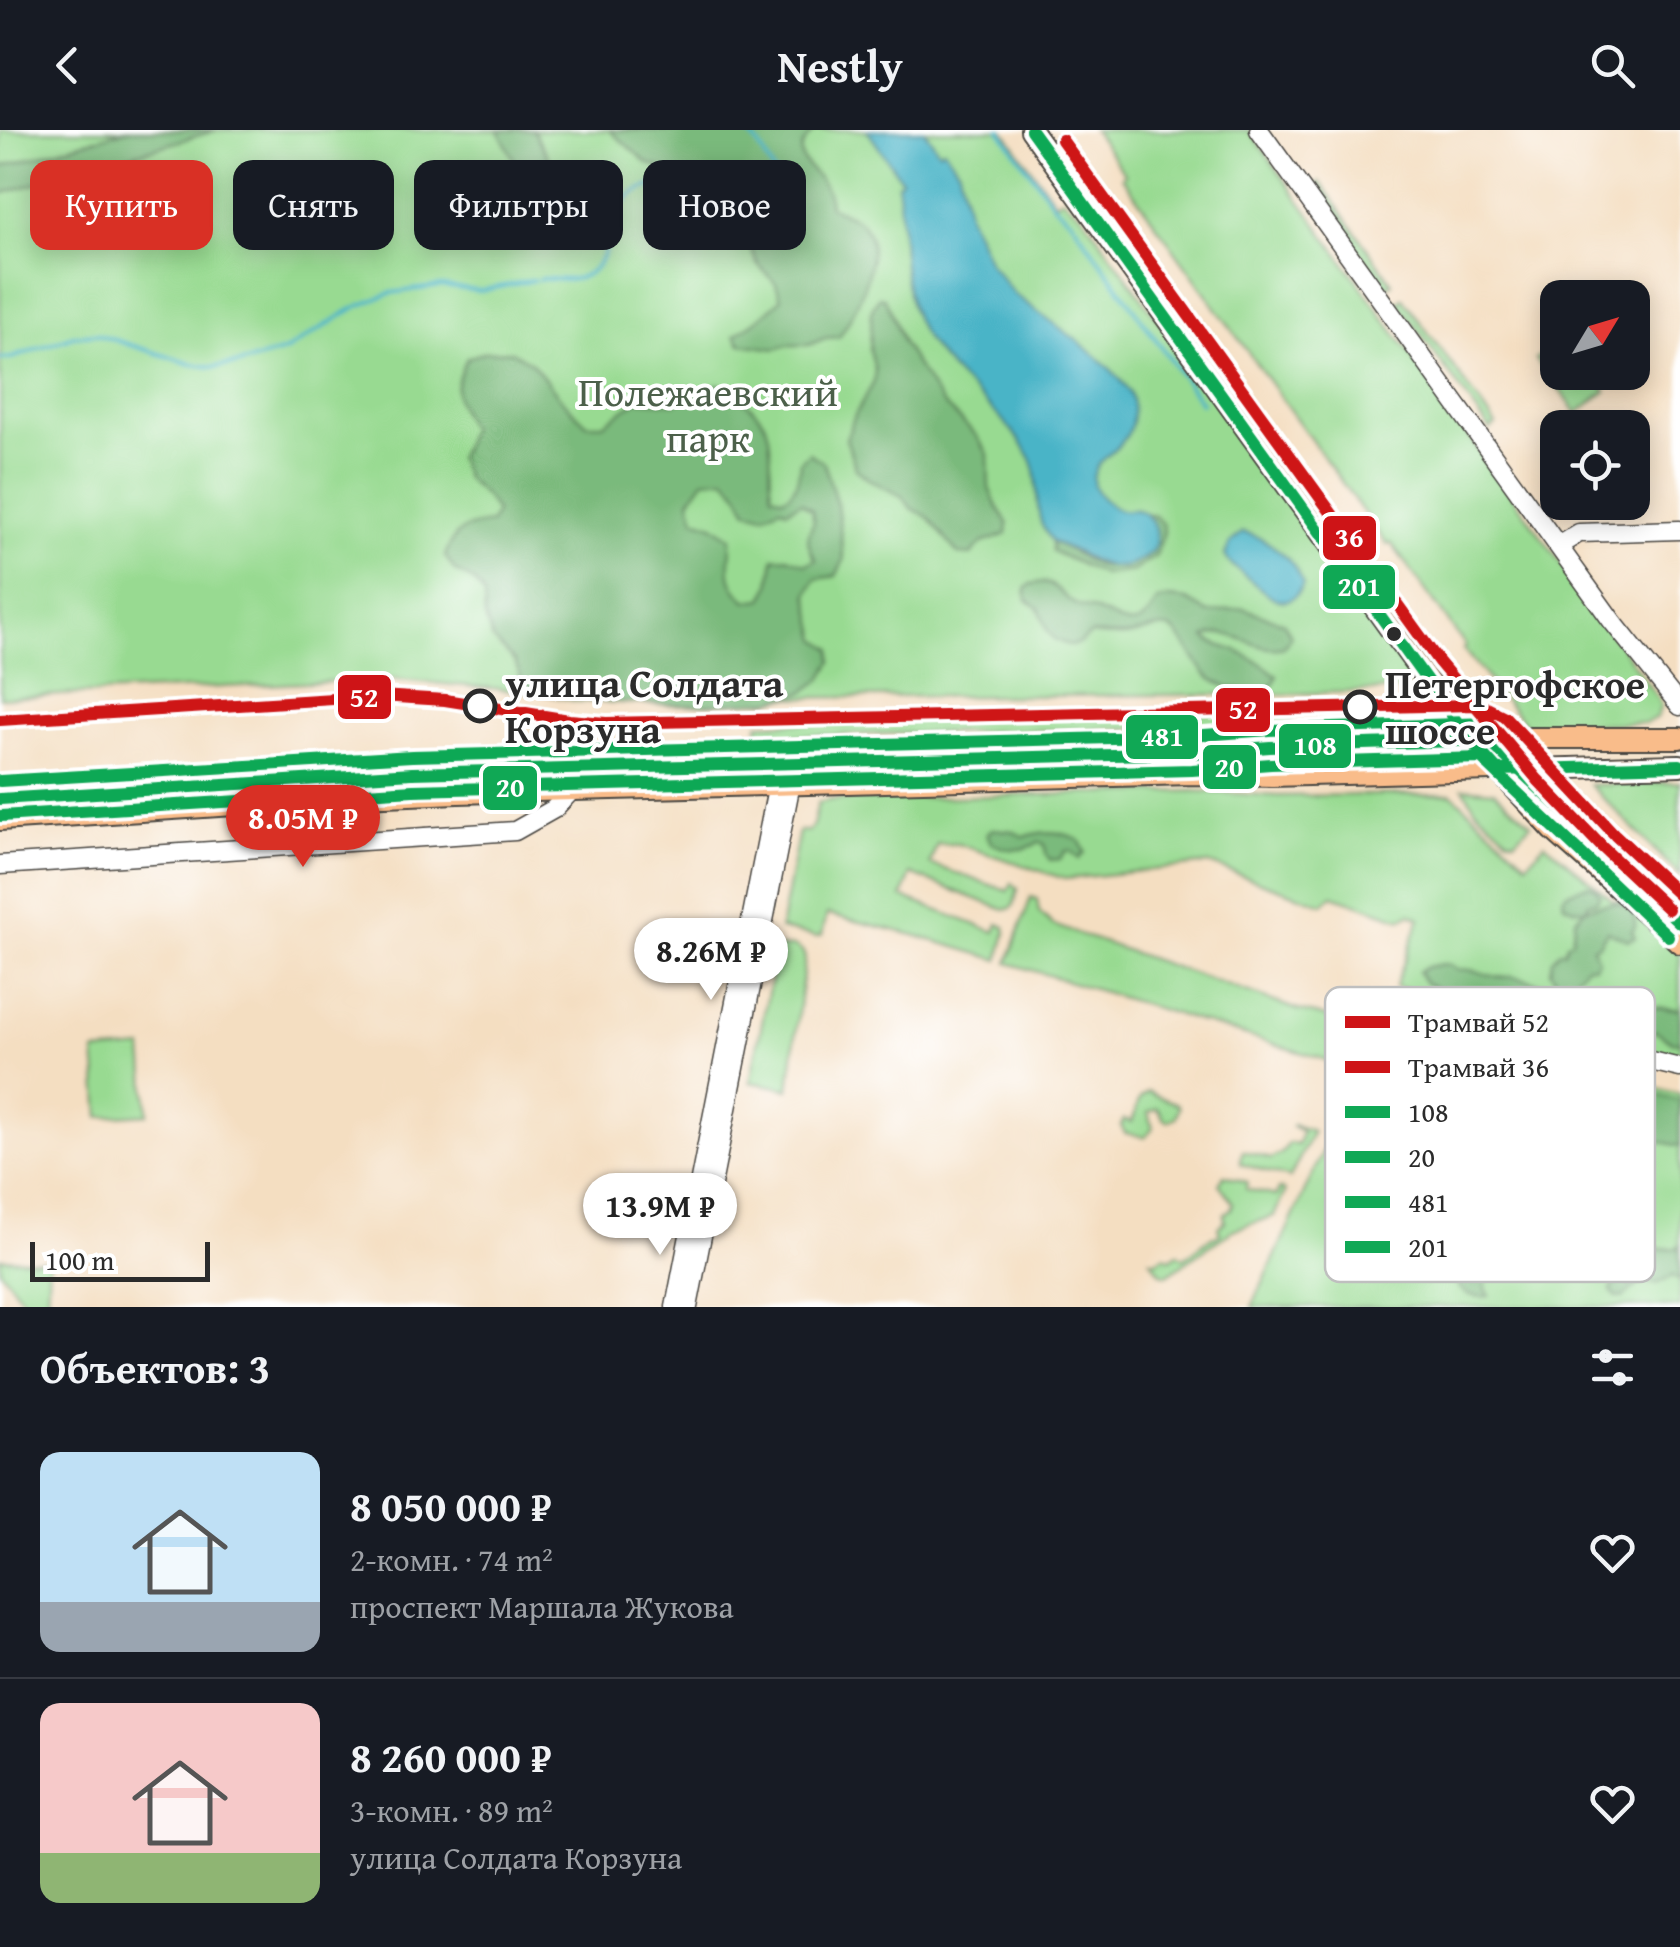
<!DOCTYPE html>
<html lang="ru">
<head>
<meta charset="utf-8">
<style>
  :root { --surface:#171b24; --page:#242831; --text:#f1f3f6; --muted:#9ea1a6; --line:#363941; --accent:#d93025 }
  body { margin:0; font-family:"Gentium Book Plus",serif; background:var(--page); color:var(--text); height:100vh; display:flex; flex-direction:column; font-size:38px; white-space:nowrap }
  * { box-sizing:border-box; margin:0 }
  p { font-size:32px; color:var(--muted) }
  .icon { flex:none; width:55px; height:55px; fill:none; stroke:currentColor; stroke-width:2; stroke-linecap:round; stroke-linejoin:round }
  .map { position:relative; height:1177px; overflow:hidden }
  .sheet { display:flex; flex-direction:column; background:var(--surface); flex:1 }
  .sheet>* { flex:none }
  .banner { position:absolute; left:30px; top:30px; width:1000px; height:90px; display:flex; gap:20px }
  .needle { width:65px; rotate:52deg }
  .tools { position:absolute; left:1540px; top:150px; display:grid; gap:20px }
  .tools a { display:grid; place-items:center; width:110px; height:110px; border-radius:20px; background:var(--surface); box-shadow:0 5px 25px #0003; font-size:50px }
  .scale { position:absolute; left:30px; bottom:25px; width:180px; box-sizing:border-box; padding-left:10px; border:5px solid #2b2b2b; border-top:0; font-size:28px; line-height:35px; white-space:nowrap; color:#2b2b2b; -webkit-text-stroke:8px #fff; paint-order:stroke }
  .price { position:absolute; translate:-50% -85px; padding:0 22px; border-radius:35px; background:#fff; color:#222; font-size:32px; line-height:65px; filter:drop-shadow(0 2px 5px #0008) }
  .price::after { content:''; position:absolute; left:50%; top:60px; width:30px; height:22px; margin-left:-15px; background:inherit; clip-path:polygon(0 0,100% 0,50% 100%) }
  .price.on { background:var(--accent); color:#fff }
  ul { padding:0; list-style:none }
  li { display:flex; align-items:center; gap:30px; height:250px; padding:0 40px }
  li+li { border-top:2px solid var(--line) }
  li span { display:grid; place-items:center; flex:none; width:280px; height:200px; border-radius:20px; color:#555 }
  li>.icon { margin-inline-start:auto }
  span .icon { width:120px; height:120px; fill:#fffc; stroke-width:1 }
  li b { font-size:42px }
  h2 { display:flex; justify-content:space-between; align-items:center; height:120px; padding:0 40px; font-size:42px }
  .chip { padding:0 35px; border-radius:20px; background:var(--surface); box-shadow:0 5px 25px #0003; font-size:35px; line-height:90px }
  .chip.on { background:var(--accent); color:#fff }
  header { display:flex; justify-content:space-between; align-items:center; height:130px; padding:0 40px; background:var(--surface); font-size:45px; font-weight:600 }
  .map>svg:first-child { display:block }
  .green { fill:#98da91; stroke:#62825e; stroke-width:2.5 }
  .forest { fill:#7aba7b; stroke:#527253; stroke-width:2.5; fill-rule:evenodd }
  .water { fill:#49b4c7; stroke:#3a7079; stroke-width:2.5 }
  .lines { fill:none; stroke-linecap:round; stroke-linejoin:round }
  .stream { stroke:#49b4c7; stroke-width:4 }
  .minor-casing { stroke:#494642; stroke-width:21 }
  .major-casing { stroke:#494642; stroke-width:24 }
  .minor { stroke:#fff; stroke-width:18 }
  .major { stroke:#f9bc8a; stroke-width:20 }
  .bus-1-casing { stroke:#fff; stroke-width:20 }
  .bus-2-casing { stroke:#fff; stroke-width:20 }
  .bus-3-casing { stroke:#fff; stroke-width:20 }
  .bus-4-casing { stroke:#fff; stroke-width:20 }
  .bus-1 { stroke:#10a855; stroke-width:12 }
  .bus-2 { stroke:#10a855; stroke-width:12 }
  .bus-3 { stroke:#10a855; stroke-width:12 }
  .bus-4 { stroke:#10a855; stroke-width:12 }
  .tram-1-casing { stroke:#fff; stroke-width:20 }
  .tram-2-casing { stroke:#fff; stroke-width:20 }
  .tram-1 { stroke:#ce1417; stroke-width:12 }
  .tram-2 { stroke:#ce1417; stroke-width:12 }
  .bus-dot { fill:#2b2b2b; stroke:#fff; stroke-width:4 }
  .stop-dot { fill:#fff; stroke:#2b2b2b; stroke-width:5 }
  .labels { text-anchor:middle; stroke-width:8; stroke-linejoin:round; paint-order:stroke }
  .park-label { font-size:40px; fill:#4c604a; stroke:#fff }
  .stop-label { font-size:40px; font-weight:bold; fill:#2b2b2b; stroke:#fff; text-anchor:start }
  .key { fill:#fff; stroke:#bfbfbf; stroke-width:2.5 }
  .key-label { font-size:28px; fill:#2b2b2b }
  .line-badge { stroke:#fff; stroke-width:4 }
  .badge-label { font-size:28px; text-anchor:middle; font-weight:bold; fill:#fff }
</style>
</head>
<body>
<header><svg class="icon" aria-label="back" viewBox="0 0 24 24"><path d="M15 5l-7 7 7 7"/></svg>Nestly<svg class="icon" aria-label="search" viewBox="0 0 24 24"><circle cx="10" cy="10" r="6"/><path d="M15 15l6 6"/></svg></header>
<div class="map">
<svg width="1680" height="1177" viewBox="0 0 1680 1177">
  <rect width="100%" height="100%" fill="#fff"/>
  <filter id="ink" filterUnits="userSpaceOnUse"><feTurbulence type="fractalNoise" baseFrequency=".01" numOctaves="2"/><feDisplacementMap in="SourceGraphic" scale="20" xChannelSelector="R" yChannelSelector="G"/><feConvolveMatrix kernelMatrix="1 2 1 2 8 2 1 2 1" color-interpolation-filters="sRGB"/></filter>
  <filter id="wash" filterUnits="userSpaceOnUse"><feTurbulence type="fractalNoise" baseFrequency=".0048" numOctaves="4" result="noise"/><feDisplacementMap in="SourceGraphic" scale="40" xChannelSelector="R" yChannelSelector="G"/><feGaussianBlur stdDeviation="2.25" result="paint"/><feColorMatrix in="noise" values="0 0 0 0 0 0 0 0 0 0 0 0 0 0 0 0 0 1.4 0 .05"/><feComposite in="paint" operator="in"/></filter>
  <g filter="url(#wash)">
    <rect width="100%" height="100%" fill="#f4dec1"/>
    <path class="green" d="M0 0H1004L1055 72 1062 68 1082 84 1416 550 1400 560 1294 564 612 569 387 549 0 568Z
      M1093 0H1249L1657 567 1661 576 1657 587 1646 593 1527 596 1463 519 1466 516 1391 413 1387 415 1122 47 1125 44Z
      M1320 52 1392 153 1386 158 1313 57Z
      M1403 168 1496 295 1490 300 1397 172Z
      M1557 212 1558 242 1591 243 1606 261 1577 283 1536 229Z
      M1292 581V593L1202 597 757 607 759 594 931 588Z
      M1680 652V746L1590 655Z
      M1463 658 1494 661 1531 693 1515 710 1508 708 1476 679Z
      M1194 661 1278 666 1452 664 1527 733 1545 713 1614 771 1618 769 1680 823V929L1395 857 1420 788 1410 784 1401 789 1333 765 1323 774 1209 734 1065 749 958 714H937L930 734 1008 761 1012 753 1018 759 1014 775 1010 779H1002L911 744 902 767 995 802 998 794 1005 797 1006 803 999 830 914 805 827 784 822 805 817 807 780 799 799 701H809L813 695 818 673 830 670Z
      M1031 767 1037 769 1039 782 1053 795 1298 880 1362 896 1349 937 1008 833Z
      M794 816 803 822 805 828 789 959 750 952 777 818Z
      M1431 903 1680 964V1177H1252L1361 938Z
      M143 918 148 984 100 987 95 922Z
      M1148 962 1177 974 1179 978 1176 987 1168 991 1163 988 1158 978 1148 983 1153 998 1145 1007 1125 1003 1121 996 1124 989 1132 992 1140 968Z
      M1293 995 1313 1001 1290 1048 1241 1034 1240 1029 1243 1021 1271 1029 1282 1023 1289 1013 1298 1015 1302 1001 1292 996Z
      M1224 1045 1247 1052 1246 1059 1276 1066 1279 1059H1282L1285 1062 1274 1086 1233 1100 1167 1145 1161 1143 1151 1130 1157 1131 1164 1126 1170 1129 1178 1124 1184 1128 1213 1106 1215 1107 1220 1103 1218 1097 1225 1092 1224 1084 1231 1079 1233 1073 1219 1054Z
      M0 1128 49 1130 47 1177H29L0 1140Z"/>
    <path class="forest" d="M126 0H217L0 64V37Z
      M498 0H533L566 59 565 71 552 80 538 73Z
      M609 0H815C790 26 803 30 821 51 826 57 829 67 830 76 841 83 856 86 864 96 885 122 855 183 839 207L825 208 809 215H787L776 219 741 214 735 205 757 190 781 169 776 154 757 133 742 98 724 81 678 45 647 33Z
      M879 167 884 168 890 179 903 214 918 238 943 274 976 305 988 324 989 358 996 375 1008 394 1007 404 982 413 971 425 958 424 928 387 911 378 903 367 870 350 856 339 846 309 855 285 874 252 875 240 870 220 872 179Z
      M511 221 532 233 563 271 587 294H603L638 270 674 273 719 254C738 267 765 281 769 306 772 325 769 344 772 364L783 368C797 361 799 346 800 332L809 323 824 333 837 374 844 430 836 446 816 449 808 464 818 509 832 519V532L822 549 804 562 771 571 695 575 654 574 577 571 539 563 522 550 515 532 492 508 485 487 484 465 475 452 455 441 445 426C455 399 464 396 491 393L496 382 485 366 466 349 458 328 470 298C453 268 451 259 467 228L485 222ZM726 348 739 364 748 381 764 385 780 377 787 380 801 372 812 380 814 392C805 408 807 415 816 430L806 434 787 427 774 428 770 455 763 469 747 471C721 447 732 438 731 408L713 395 695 389 690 370 704 350Z
      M1143 384 1155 386 1163 395 1164 402 1156 426 1133 441 1103 445 1052 421V412C1070 417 1085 433 1103 437 1105 437 1115 436 1118 435 1153 432 1168 413 1143 384Z
      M1043 452C1059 455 1062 467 1075 474 1079 477 1086 477 1091 479 1120 489 1137 510 1157 471L1170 468 1187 470 1209 483 1243 478 1284 493 1291 506 1284 517C1256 525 1234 494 1205 507 1213 515 1223 516 1234 520 1251 527 1264 534 1277 546 1274 552 1275 555 1268 558 1253 565 1219 557 1208 546 1197 536 1180 501 1169 498 1154 495 1138 506 1123 506 1112 506 1101 505 1091 504L1080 513 1071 516 1055 510 1047 500 1039 478 1027 470 1026 459 1031 454Z
      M992 699 1013 701 1024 707C1043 700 1061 700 1079 710L1085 722 1079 729 1071 721H1066L1060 729 1050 730 1046 724 1044 714 1039 712C1023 723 1007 721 991 713L987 704Z
      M1587 755 1594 757 1600 764 1597 771 1588 773 1586 778C1608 772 1632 765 1636 796L1632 801 1635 807 1628 810 1607 801 1600 813 1593 817 1598 830 1594 836 1587 835 1565 858 1557 852 1550 841 1552 829 1560 821H1564L1567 813 1572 810 1575 789 1585 779H1576L1564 774 1563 768 1566 763Z
      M1443 834 1450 835 1457 840C1472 838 1483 844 1498 847 1503 848 1509 846 1515 847 1536 850 1558 863 1580 861L1632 869 1649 877 1680 879V912H1672L1656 901 1647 904 1623 899 1618 902 1604 896 1541 880 1517 882 1479 870 1454 866 1425 853 1418 842 1427 837Z
      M1536 936C1550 937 1562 942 1576 942L1680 971V1016C1669 1014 1658 1010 1647 1009 1628 1008 1606 1014 1596 992 1578 988 1562 980 1544 973 1521 966 1497 963 1477 950V942L1489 938 1518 947Z
      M1604 1046 1616 1056 1615 1065 1619 1074 1630 1075 1637 1083 1641 1080 1646 1081 1648 1087 1644 1104 1650 1106V1112L1658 1119 1676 1118 1680 1115V1151L1673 1146 1657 1154C1640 1150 1635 1157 1623 1168L1617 1167 1611 1161 1613 1154 1621 1151 1629 1155 1644 1147 1640 1143 1643 1138 1649 1141 1653 1138 1647 1127 1639 1125 1637 1111 1628 1105 1618 1106 1613 1101V1096L1604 1101 1596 1102 1585 1088 1587 1082 1585 1078 1573 1076 1569 1071 1575 1066 1579 1069 1583 1070V1065L1587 1063 1585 1053 1586 1049Z
      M1470 1082 1473 1084V1091L1477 1097C1477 1103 1479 1113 1478 1118L1482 1122H1488V1130L1485 1134 1486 1158 1489 1166C1477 1168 1466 1166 1458 1156L1459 1149 1474 1144 1480 1134 1478 1129 1480 1125 1472 1121 1471 1105 1465 1100 1464 1088Z"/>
    <path class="water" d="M867 0H924L939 21 944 19 959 40 969 87 989 132 1013 163C1042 186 1113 232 1129 262 1137 277 1133 300 1122 312 1112 325 1089 334 1094 355 1097 366 1111 377 1121 380 1126 381 1132 379 1137 380 1154 384 1163 411 1150 423 1114 456 1087 422 1052 412 1048 406 1043 399 1041 392 1034 370 1041 346 1029 325 1003 280 956 253 927 210 896 166 906 104 897 54L901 49Z
      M1243 402C1266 407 1296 430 1303 454 1287 487 1266 463 1249 449 1242 443 1235 438 1229 432L1225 425 1230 413Z"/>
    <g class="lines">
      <path class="stream" d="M1000 0 1055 76 1072 91 1201 273
        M539 149C552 148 567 152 578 148 601 141 607 120 610 99 611 94 610 89 613 84 618 75 633 62 642 59 677 45 735 64 774 66L779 62 781 55 758 14 745 0
        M0 229 12 228 73 206 96 204 191 234 213 237 239 234 285 221 354 178 391 163 441 156 479 161 534 150"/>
    </g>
  </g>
  <g filter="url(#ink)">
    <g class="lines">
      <g class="minor-casing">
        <path id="minor" d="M1259 0 1612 491 1680 576
          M1558 416 1579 403 1680 400
          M0 735 515 701 554 679 572 660
          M1453 884 1680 938
          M675 1177 778 653 783 644
          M688 1177 781 704 791 653 789 643"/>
      </g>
      <g class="major-casing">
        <path id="major" d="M1031 0 1471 611 1553 700 1680 813
          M1484 605 1680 793
          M0 669 412 643 1192 623 1270 617 1531 608H1680
          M0 690 361 667 458 663 1192 644 1272 646 1680 635"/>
      </g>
      <use href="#minor" class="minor"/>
      <use href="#major" class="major"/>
      <g class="bus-1-casing">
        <path id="bus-1" d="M0 669 412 643 1192 623 1270 617 1488 610 1680 793"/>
      </g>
      <g class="bus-2-casing">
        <path id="bus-2" d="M1 686 413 660 1192 640 1271 634 1481 628 1668 806"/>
      </g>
      <g class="bus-3-casing">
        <path id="bus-3" d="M0 651 412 626 1191 606 1269 600 1489 593 1500 597 1680 769"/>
      </g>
      <g class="bus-4-casing">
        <path id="bus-4" d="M1031 0 1428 552 1471 611 1497 640 1680 635"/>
      </g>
      <use href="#bus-1" class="bus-1"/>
      <use href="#bus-2" class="bus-2"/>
      <use href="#bus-3" class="bus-3"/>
      <use href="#bus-4" class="bus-4"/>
      <g class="tram-1-casing">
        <path id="tram-1" d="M0 590 380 566 445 570 569 590 606 593 1474 575 1483 576 1505 587 1615 705 1680 766"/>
      </g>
      <g class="tram-2-casing">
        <path id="tram-2" d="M1062 10 1439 532 1538 650 1602 717 1668 779"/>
      </g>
      <use href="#tram-1" class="tram-1"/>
      <use href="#tram-2" class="tram-2"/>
    </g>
  </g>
  <circle class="bus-dot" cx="1394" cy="504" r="9"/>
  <g class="stop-dot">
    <circle cx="480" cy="576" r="15"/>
    <circle cx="1360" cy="577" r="15"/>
  </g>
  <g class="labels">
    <g class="park-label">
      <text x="708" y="276">Полежаевский<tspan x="708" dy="46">парк</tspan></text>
    </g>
    <g class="stop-label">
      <text x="505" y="567">улица Солдата<tspan x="505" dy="46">Корзуна</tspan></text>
      <text x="1385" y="568">Петергофское<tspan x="1385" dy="46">шоссе</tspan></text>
    </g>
  </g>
  <rect x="1325" y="857" width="330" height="295" rx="15" class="key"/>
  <rect x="1345" y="886" width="45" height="12" fill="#ce1417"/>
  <rect x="1345" y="931" width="45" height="12" fill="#ce1417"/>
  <rect x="1345" y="976" width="45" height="12" fill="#10a855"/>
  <rect x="1345" y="1021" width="45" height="12" fill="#10a855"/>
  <rect x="1345" y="1066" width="45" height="12" fill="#10a855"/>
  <rect x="1345" y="1111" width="45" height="12" fill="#10a855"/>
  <g class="key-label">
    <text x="1408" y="902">Трамвай 52</text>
    <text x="1408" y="947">Трамвай 36</text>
    <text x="1408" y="992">108</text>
    <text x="1408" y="1037">20</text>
    <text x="1408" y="1082">481</text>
    <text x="1408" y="1127">201</text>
  </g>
  <g class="line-badge">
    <rect x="1321" y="384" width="57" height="48" rx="10" fill="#ce1417"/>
    <rect x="1321" y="433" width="76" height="48" rx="10" fill="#10a855"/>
    <rect x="336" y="543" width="57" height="48" rx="10" fill="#ce1417"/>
    <rect x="1214" y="556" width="58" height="48" rx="10" fill="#ce1417"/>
    <rect x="1124" y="583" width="76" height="48" rx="10" fill="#10a855"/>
    <rect x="1277" y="592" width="76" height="48" rx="10" fill="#10a855"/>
    <rect x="1201" y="613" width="57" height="48" rx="10" fill="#10a855"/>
    <rect x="481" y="634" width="58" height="48" rx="10" fill="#10a855"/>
  </g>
  <g class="badge-label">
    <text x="1349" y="417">36</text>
    <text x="1359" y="466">201</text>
    <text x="364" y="577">52</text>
    <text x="1243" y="589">52</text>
    <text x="1162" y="616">481</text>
    <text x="1315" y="625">108</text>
    <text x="1229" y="647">20</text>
    <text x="510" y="667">20</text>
  </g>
</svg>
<div class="tools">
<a><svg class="needle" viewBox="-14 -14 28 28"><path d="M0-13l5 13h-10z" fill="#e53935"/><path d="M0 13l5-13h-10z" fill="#9ea1a6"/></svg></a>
<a><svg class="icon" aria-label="locate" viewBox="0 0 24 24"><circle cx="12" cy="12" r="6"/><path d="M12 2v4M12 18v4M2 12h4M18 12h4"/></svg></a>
</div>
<div class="scale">100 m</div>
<b class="price on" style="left:303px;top:740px">8.05M ₽</b>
<b class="price" style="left:711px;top:873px">8.26M ₽</b>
<b class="price" style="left:660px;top:1128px">13.9M ₽</b>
<div class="banner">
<a class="chip on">Купить</a>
<a class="chip">Снять</a>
<a class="chip">Фильтры</a>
<a class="chip">Новое</a>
</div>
</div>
<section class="sheet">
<h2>Объектов: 3<svg class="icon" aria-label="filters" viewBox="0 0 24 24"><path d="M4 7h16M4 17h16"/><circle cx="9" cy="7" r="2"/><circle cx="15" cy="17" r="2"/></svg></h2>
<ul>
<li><span style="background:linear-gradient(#bfe0f5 75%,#9aa5b1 0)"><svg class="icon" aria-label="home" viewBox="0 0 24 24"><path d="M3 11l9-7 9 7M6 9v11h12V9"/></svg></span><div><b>8 050 000 ₽</b><p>2-комн. · 74 m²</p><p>проспект Маршала Жукова</p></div><svg class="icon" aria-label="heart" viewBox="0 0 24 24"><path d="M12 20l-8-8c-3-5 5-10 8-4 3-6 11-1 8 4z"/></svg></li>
<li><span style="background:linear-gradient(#f6c9c9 75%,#8fb573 0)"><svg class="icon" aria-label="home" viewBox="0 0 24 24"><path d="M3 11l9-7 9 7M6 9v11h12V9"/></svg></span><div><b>8 260 000 ₽</b><p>3-комн. · 89 m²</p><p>улица Солдата Корзуна</p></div><svg class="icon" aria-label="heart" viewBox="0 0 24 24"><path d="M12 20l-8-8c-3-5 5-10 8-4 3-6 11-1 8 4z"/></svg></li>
</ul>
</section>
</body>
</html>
